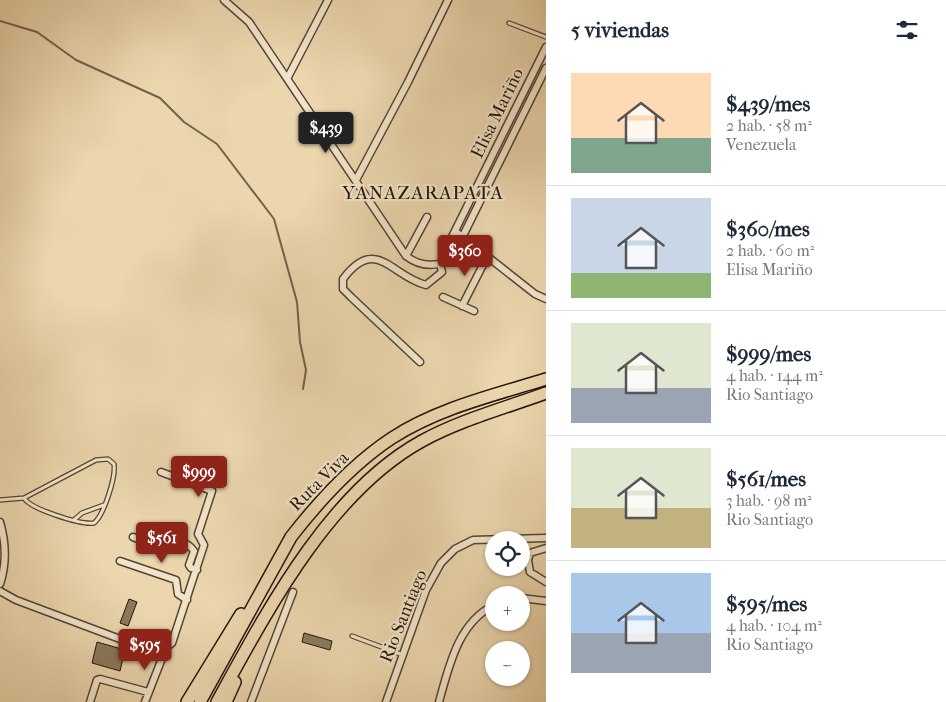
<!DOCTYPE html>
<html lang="es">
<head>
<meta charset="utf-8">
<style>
  :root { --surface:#fff; --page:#f2f2f3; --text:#1f2937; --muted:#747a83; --line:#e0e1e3; --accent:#8f2418 }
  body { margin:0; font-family:"IM FELL French Canon",serif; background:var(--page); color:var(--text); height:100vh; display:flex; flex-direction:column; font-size:19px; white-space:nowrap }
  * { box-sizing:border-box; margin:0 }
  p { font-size:16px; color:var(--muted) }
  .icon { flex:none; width:28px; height:28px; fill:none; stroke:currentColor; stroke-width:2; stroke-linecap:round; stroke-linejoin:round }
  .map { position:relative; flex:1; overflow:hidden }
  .panel { display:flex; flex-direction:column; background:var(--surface); width:400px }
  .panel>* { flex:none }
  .controls { position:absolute; left:485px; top:531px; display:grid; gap:10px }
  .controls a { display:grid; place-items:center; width:45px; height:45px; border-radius:50%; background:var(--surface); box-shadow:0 1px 4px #0004; font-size:25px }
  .price { position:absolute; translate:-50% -42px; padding:0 11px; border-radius:5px; background:var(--accent); color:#fff; font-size:16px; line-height:32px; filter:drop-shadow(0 1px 2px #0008) }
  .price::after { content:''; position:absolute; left:50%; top:30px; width:15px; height:11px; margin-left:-8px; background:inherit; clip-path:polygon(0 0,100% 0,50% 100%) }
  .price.selected { background:#222; color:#fff }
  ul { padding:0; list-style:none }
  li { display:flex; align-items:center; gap:15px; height:125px; padding:0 25px }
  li+li { border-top:1px solid var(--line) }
  li span { display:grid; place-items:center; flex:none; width:140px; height:100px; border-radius:0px; color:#555 }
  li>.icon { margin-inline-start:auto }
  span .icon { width:60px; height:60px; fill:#fffc; stroke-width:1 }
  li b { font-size:21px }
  h2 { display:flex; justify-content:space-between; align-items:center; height:60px; padding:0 25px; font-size:21px }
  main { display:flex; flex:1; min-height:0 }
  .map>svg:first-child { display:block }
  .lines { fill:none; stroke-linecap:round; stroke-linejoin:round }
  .stream { stroke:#73614b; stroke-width:2 }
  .building { fill:#8b795f; stroke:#24140b }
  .lane-casing { stroke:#564434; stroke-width:5.5 }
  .street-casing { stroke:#564434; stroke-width:9 }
  .highway-casing { stroke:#24140b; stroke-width:14 }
  .lane { stroke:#f2e4ca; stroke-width:3 }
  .street { stroke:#f2e4ca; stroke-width:6 }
  .highway { stroke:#ebd6ad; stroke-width:11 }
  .labels { text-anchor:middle; stroke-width:4.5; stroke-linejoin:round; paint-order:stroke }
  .street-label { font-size:18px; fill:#24140b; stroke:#f2e4ca }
  .neighbourhood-label { font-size:19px; letter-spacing:1px; fill:#24140b; stroke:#f2e4ca }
</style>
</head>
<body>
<main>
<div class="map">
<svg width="546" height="702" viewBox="0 0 546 702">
  <rect width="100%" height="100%" fill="#ebd6ad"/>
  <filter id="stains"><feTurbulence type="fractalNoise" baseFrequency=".004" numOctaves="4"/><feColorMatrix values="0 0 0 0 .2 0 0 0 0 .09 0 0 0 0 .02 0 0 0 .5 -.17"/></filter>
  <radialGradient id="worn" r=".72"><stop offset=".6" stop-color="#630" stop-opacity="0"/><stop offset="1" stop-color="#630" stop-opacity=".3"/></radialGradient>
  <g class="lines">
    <path class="stream" d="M0 21 37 32 76 60 160 98 184 122 217 144 274 219 297 302 300 342 306 370 303 389"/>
  </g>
  <path class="building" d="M129 599 137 602 128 626 120 623Z
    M304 633 332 641 330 650 302 642Z
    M97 642 125 650 120 671 92 663Z"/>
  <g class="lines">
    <g class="lane-casing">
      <path id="lane" d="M509 23 546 37
        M0 500 24 498 96 460 108 459 114 464C116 477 104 515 94 523 81 525 30 509 24 498
        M74 520 82 513 104 505
        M352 636 403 655"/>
    </g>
    <g class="street-casing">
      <path id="street" d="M224 0 249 22 406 256C420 267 435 267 451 260L546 68
        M288 77 328 0
        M356 180 408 82 448 0
        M455 231 535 294 546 299
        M406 256 427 217
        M443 263V255L546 47
        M443 297 474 311
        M462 306 487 257
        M420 362 351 297 343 289V279C376 235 391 276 426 285L442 272 440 264
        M0 522C6 543 7 563 0 584
        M133 537 160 548C173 545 184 537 194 551L189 565 191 568 197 570
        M546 548 530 553 528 560 530 572 546 582
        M120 561 176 580 178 594 187 600
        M0 591 16 600 144 648H166L172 643 204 545 198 534 212 491 161 472
        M521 598 546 601
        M90 702 97 680 100 679 148 692
        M145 702 166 648
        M251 702 293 592
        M386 702 426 590 441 563 455 549 473 540 546 538
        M439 702C449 666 458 623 494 605"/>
    </g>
    <g class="highway-casing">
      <path id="highway" d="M187 702 241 614
        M200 702 291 537C319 501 354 463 392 438 438 408 495 395 546 379
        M217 702C267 611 329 492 422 441 460 420 505 408 546 393
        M226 702 235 682"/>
    </g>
    <use href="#lane" class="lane"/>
    <use href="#street" class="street"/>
    <use href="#highway" class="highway"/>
  </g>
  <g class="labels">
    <g class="street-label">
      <text transform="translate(497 113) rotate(-64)" y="6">Elisa Mariño</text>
      <text transform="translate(319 481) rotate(-45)" y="6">Ruta Viva</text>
      <text transform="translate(403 616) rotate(-68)" y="6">Rio Santiago</text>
    </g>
    <g class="neighbourhood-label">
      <text x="423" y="199">YANAZARAPATA</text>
    </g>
  </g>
  <rect width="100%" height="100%" filter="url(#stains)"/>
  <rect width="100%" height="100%" fill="url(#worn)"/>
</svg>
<div class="controls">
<a><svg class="icon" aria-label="locate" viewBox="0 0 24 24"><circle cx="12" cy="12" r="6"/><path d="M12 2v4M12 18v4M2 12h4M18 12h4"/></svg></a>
<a>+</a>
<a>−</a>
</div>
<b class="price selected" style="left:326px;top:154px">$439</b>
<b class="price" style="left:465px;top:277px">$360</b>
<b class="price" style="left:199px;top:498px">$999</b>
<b class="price" style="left:162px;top:564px">$561</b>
<b class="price" style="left:145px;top:671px">$595</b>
</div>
<section class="panel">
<h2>5 viviendas<svg class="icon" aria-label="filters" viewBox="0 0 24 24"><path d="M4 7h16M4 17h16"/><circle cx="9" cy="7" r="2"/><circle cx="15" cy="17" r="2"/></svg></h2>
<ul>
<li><span style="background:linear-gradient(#ffd9b3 65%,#7fa58c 0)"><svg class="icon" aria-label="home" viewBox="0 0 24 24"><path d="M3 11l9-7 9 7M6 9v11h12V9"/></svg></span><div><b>$439/mes</b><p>2 hab. · 58 m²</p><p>Venezuela</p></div></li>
<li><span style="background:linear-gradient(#c9d6e8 75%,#8fb573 0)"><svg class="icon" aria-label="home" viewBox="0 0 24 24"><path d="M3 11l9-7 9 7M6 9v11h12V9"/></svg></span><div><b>$360/mes</b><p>2 hab. · 60 m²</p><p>Elisa Mariño</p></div></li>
<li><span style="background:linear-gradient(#dfe7d0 65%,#9aa5b1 0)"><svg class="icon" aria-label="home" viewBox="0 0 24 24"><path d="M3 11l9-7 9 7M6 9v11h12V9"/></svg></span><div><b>$999/mes</b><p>4 hab. · 144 m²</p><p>Rio Santiago</p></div></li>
<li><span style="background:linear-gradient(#dfe7d0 60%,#c2b280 0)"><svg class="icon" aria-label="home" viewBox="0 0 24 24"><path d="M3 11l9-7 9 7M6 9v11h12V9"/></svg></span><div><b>$561/mes</b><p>3 hab. · 98 m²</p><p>Rio Santiago</p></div></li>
<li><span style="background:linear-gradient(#a9c7e8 60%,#9aa5b1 0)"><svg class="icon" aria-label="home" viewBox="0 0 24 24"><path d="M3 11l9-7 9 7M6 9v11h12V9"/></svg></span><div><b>$595/mes</b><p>4 hab. · 104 m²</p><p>Rio Santiago</p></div></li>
</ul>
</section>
</main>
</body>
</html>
